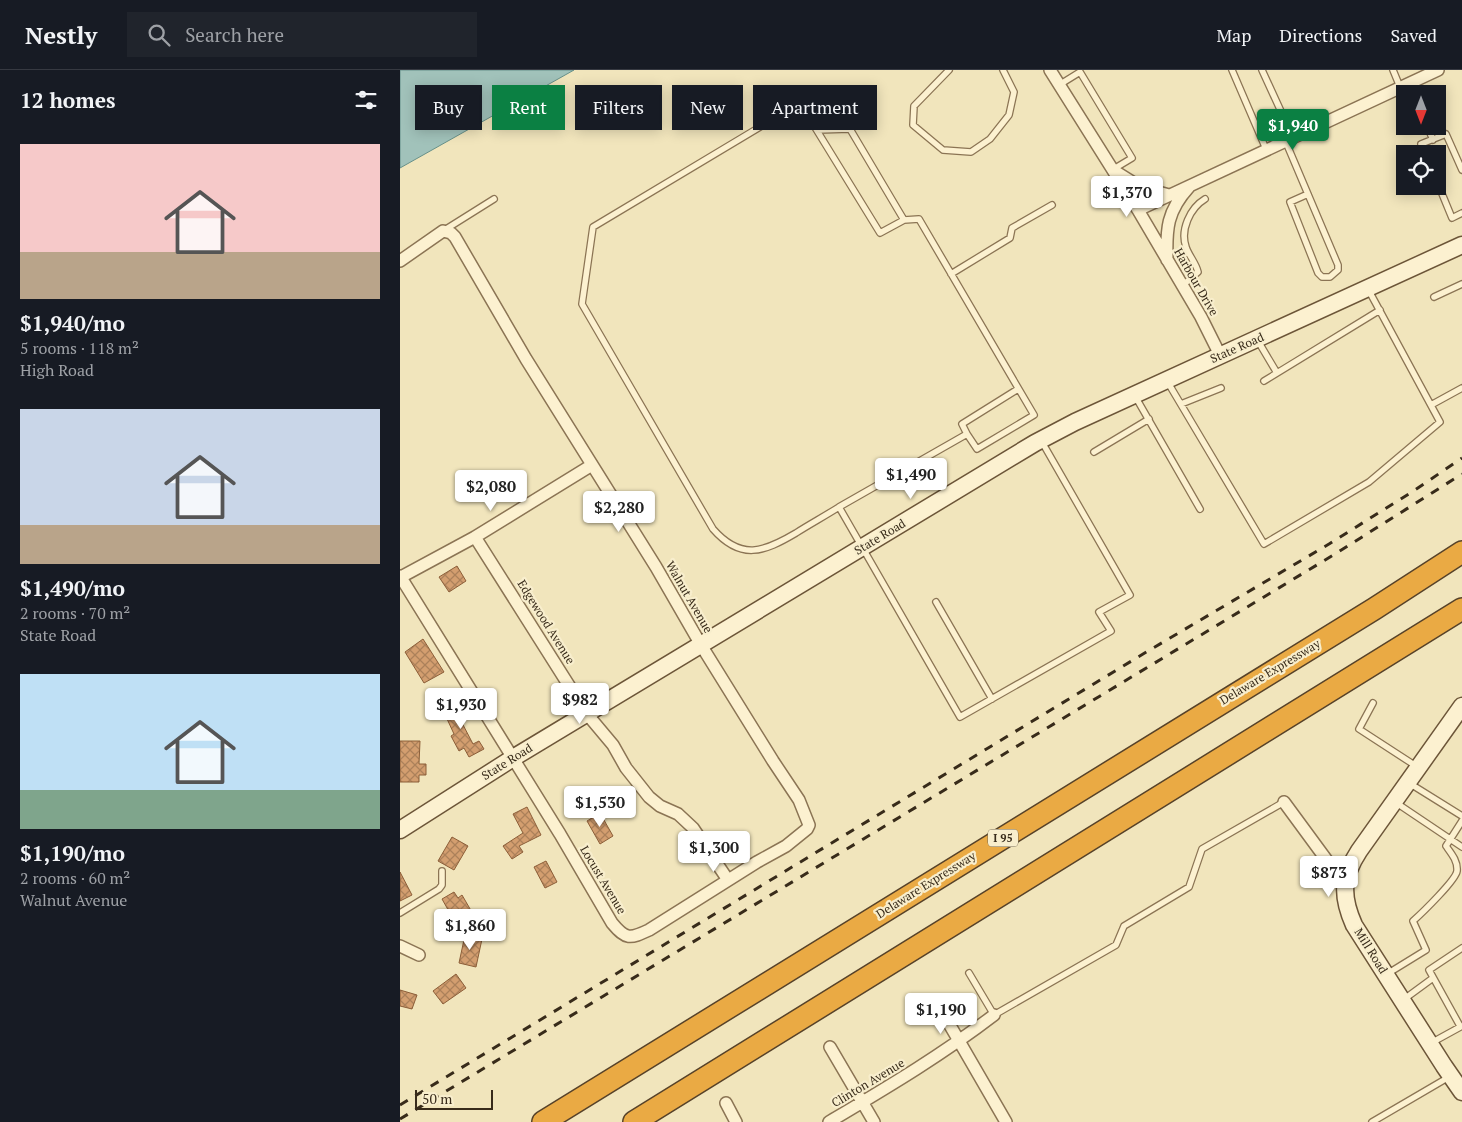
<!DOCTYPE html>
<html lang="en">
<head>
<meta charset="utf-8">
<style>
  :root { --surface:#171b24; --page:#20242c; --text:#f1f3f6; --muted:#9ea1a6; --line:#363941; --accent:#0b8043 }
  body { margin:0; font-family:"PT Serif",serif; background:var(--page); color:var(--text); height:100vh; display:flex; flex-direction:column; font-size:19px; white-space:nowrap }
  * { box-sizing:border-box; margin:0 }
  p { font-size:16px; color:var(--muted) }
  .icon { flex:none; width:28px; height:28px; fill:none; stroke:currentColor; stroke-width:2; stroke-linecap:round; stroke-linejoin:round }
  .map { position:relative; flex:1; overflow:hidden }
  .panel { display:flex; flex-direction:column; background:var(--surface); width:400px }
  .panel>* { flex:none }
  .top-card { position:absolute; left:15px; top:15px; width:475px; height:45px; display:flex; gap:10px }
  .needle { width:32px; rotate:180deg }
  .controls { position:absolute; left:996px; top:15px; display:grid; gap:10px }
  .controls a { display:grid; place-items:center; width:50px; height:50px; border-radius:0px; background:var(--surface); box-shadow:0 2px 12px #0003; font-size:25px }
  .scale { position:absolute; left:15px; bottom:12px; width:78px; box-sizing:border-box; padding-left:5px; border:2px solid #382b1a; border-top:0; font-size:14px; line-height:18px; white-space:nowrap; color:#382b1a; -webkit-text-stroke:4px #f8eecd; paint-order:stroke }
  .price { position:absolute; translate:-50% -42px; padding:0 11px; border-radius:5px; background:#fff; color:#222; font-size:16px; line-height:32px; filter:drop-shadow(0 1px 2px #0008) }
  .price::after { content:''; position:absolute; left:50%; top:30px; width:15px; height:11px; margin-left:-8px; background:inherit; clip-path:polygon(0 0,100% 0,50% 100%) }
  .price.current { background:var(--accent); color:#fff }
  ul { padding:0; list-style:none }
  li { display:grid; align-content:center; gap:10px; height:265px; padding:0 20px }
  li span { display:grid; place-items:center; height:155px; border-radius:0px; color:#555 }
  li>.icon { margin-inline-start:auto }
  span .icon { width:90px; height:90px; fill:#fffc; stroke-width:1 }
  li b { font-size:21px }
  h2 { display:flex; justify-content:space-between; align-items:center; height:60px; padding:0 20px; font-size:21px }
  .pill { padding:0 18px; border-radius:0px; background:var(--surface); box-shadow:0 2px 12px #0003; font-size:18px; line-height:45px }
  .pill.current { background:var(--accent); color:#fff }
  header { display:flex; align-items:center; gap:30px; box-sizing:border-box; height:70px; padding:0 25px; background:var(--surface); border-bottom:1px solid var(--line) }
  header strong { font-size:24px }
  nav { display:flex; gap:28px; margin-inline-start:auto; font-size:18px }
  .search { width:350px; height:45px; background:var(--page); display:flex; align-items:center; gap:12px; box-sizing:border-box; padding:0 18px; border-radius:0px; color:var(--muted); font-size:19px }
  main { display:flex; flex:1; min-height:0 }
  .map>svg:first-child { display:block }
  .water { fill:#a1c2ba; stroke:#679089 }
  .building { fill:url(#building-cross-hatch); stroke:#8c5e38 }
  .lines { fill:none; stroke-linecap:round; stroke-linejoin:round }
  .lane-casing { stroke:#8b7454; stroke-width:8 }
  .street-casing { stroke:#8b7454; stroke-width:14 }
  .secondary-casing { stroke:#6c5538; stroke-width:19 }
  .highway-casing { stroke:#574229; stroke-width:24 }
  .lane { stroke:#fcf1d0; stroke-width:5.5 }
  .street { stroke:#fcf1d0; stroke-width:11 }
  .secondary { stroke:#fcf1d0; stroke-width:16 }
  .highway { stroke:#eaaa44; stroke-width:21 }
  .rail { stroke:#382b1a; stroke-width:3; stroke-dasharray:9 9; stroke-linecap:butt }
  .labels { text-anchor:middle; stroke-width:4.5; stroke-linejoin:round; paint-order:stroke }
  .shield { fill:#f8eecd; stroke:#726650; stroke-width:1 }
  .shield-label { font-size:11px; font-weight:bold; fill:#382b1a }
  .street-label { font-size:12px; fill:#382b1a; stroke:#f8eecd }
</style>
</head>
<body>
<header>
<strong>Nestly</strong>
<div class="search"><svg class="icon" aria-label="search" viewBox="0 0 24 24"><circle cx="10" cy="10" r="6"/><path d="M15 15l6 6"/></svg>Search here</div>
<nav><a>Map</a><a>Directions</a><a>Saved</a></nav>
</header>
<main>
<section class="panel">
<h2>12 homes<svg class="icon" aria-label="filters" viewBox="0 0 24 24"><path d="M4 7h16M4 17h16"/><circle cx="9" cy="7" r="2"/><circle cx="15" cy="17" r="2"/></svg></h2>
<ul>
<li><span style="background:linear-gradient(#f6c9c9 70%,#b9a48a 0)"><svg class="icon" aria-label="home" viewBox="0 0 24 24"><path d="M3 11l9-7 9 7M6 9v11h12V9"/></svg></span><div><b>$1,940/mo</b><p>5 rooms · 118 m²</p><p>High Road</p></div></li>
<li><span style="background:linear-gradient(#c9d6e8 75%,#b9a48a 0)"><svg class="icon" aria-label="home" viewBox="0 0 24 24"><path d="M3 11l9-7 9 7M6 9v11h12V9"/></svg></span><div><b>$1,490/mo</b><p>2 rooms · 70 m²</p><p>State Road</p></div></li>
<li><span style="background:linear-gradient(#bfe0f5 75%,#7fa58c 0)"><svg class="icon" aria-label="home" viewBox="0 0 24 24"><path d="M3 11l9-7 9 7M6 9v11h12V9"/></svg></span><div><b>$1,190/mo</b><p>2 rooms · 60 m²</p><p>Walnut Avenue</p></div></li>
</ul>
</section>
<div class="map">
<svg width="1062" height="1052" viewBox="0 0 1062 1052">
  <defs>
    <pattern id="building-cross-hatch" width="8" height="8" patternUnits="userSpaceOnUse" patternTransform="scale(1.25)"><rect width="8" height="8" fill="#d39e6f"/><path d="M0 0l8 8M0 8l8-8" fill="none" stroke="#ac815a"/></pattern>
  </defs>
  <rect width="100%" height="100%" fill="#f1e5bc"/>
  <path class="water" d="M0 0H174L0 98Z"/>
  <path class="building" d="M57 496 66 511 49 522 39 507Z
    M23 569 44 602 24 613 5 582Z
    M59 631 66 646 60 649 73 674 79 671 84 679 69 687 64 678 59 681 51 666 54 664 42 638Z
    M0 671H20L19 694H26V705H19V712H0Z
    M127 737 141 765 119 776 123 782 112 789 103 776 123 763 113 744Z
    M200 743 213 766 200 774 187 751Z
    M52 767 68 776 54 800 38 791Z
    M146 791 157 812 145 818 134 797Z
    M0 802 12 825 0 831Z
    M54 822 58 828 62 825 73 844 56 854 42 829Z
    M65 865 82 869 76 897 59 893Z
    M56 904 66 918 43 934 33 921Z
    M0 920 17 925 12 939 0 936Z"/>
  <g class="lines">
    <g class="lane-casing">
      <path id="lane" d="M549 0 514 36 513 55 543 80 571 82 590 69 609 45 614 22 603 0
        M832 0 866 79
        M993 0 1000 17
        M1009 13 1013 24
        M659 15 680 2 732 88 712 100
        M1027 56 1033 70
        M417 60 450 59 504 150
        M859 60 884 48 862 0
        M885 70 938 195V200L930 207H922L918 203 890 132 908 124
        M1025 84 1021 74 1046 64 1062 100
        M1038 114 1052 148 1062 143
        M43 161 94 129
        M551 204 610 168 612 158 652 135
        M782 216 798 202C796 193 789 186 786 177 780 160 790 138 805 129
        M1034 227 1062 214
        M858 271 877 303
        M767 311 864 474 969 412 1040 352 968 219
        M864 311 980 240
        M735 326 800 439
        M781 334 821 318
        M1031 335 1062 318
        M567 364 562 354 618 319
        M694 382 749 349
        M439 437C425 446 410 454 396 463 364 482 341 491 313 459L182 234 193 157 400 33 480 163 504 150 519 149 634 345 577 379 567 364 439 437 560 647 711 561 699 542 730 525 642 372
        M536 532 592 629
        M973 633 959 659 1016 696
        M1009 713 1062 746
        M995 732 1062 777
        M0 843 39 819 42 815V801
        M569 903 594 945 716 875 724 856 789 817 802 779 884 732
        M987 904 1026 880 1013 851C1022 843 1056 810 1057 801 1058 791 1051 783 1046 776L1062 751
        M1003 930 1033 908
        M1060 956 1029 900 1062 878
        M1031 973 1062 956
        M972 1052 1049 1007"/>
    </g>
    <g class="street-casing">
      <path id="street" d="M650 0 738 140 801 247 820 285
        M716 102 740 117 769 125
        M738 140 1038 0
        M767 190C766 159 767 141 789 117
        M0 191 43 161 51 163 55 167 126 289 256 497 301 575 373 691 399 730 409 755 407 759 386 776 357 792 249 860C230 869 226 870 212 853L160 764 0 506
        M75 467 187 644 213 675 226 698 249 727 260 736 278 744 293 758 328 810
        M1 507 75 467 192 395
        M884 732 945 815
        M0 876 19 885
        M544 945 606 1052
        M430 977 474 1052
        M326 1033 336 1052
        M429 1052C486 1018 542 985 594 945"/>
    </g>
    <g class="secondary-casing">
      <path id="secondary" d="M1062 636 959 781C942 807 941 826 954 855L1044 996 1062 1022
        M0 760 113 688 635 373 675 352 1062 175"/>
    </g>
    <g class="highway-casing">
      <path id="highway" d="M143 1052 974 539 1062 482
        M234 1052 1062 539"/>
    </g>
    <use href="#lane" class="lane"/>
    <use href="#street" class="street"/>
    <use href="#secondary" class="secondary"/>
    <use href="#highway" class="highway"/>
    <path class="rail" d="M0 1035 743 584 929 474 1015 420 1062 388
      M0 1049 935 484 1062 404"/>
  </g>
  <g class="labels">
    <rect class="shield" x="588" y="759.5" width="30" height="17" rx="4"/>
    <g class="shield-label">
      <text x="603" y="772">I 95</text>
    </g>
    <g class="street-label">
      <text transform="translate(796 212) rotate(60)" y="4">Harbour Drive</text>
      <text transform="translate(837 278) rotate(-24)" y="4">State Road</text>
      <text transform="translate(480 467) rotate(-31)" y="4">State Road</text>
      <text transform="translate(289 527) rotate(60)" y="4">Walnut Avenue</text>
      <text transform="translate(146 552) rotate(58)" y="4">Edgewood Avenue</text>
      <text transform="translate(870 602) rotate(-31)" y="4">Delaware Expressway</text>
      <text transform="translate(107 692) rotate(-32)" y="4">State Road</text>
      <text transform="translate(203 810) rotate(59)" y="4">Locust Avenue</text>
      <text transform="translate(526 815) rotate(-32)" y="4">Delaware Expressway</text>
      <text transform="translate(971 881) rotate(58)" y="4">Mill Road</text>
      <text transform="translate(468 1013) rotate(-31)" y="4">Clinton Avenue</text>
    </g>
  </g>
</svg>
<div class="controls">
<a><svg class="needle" viewBox="-14 -14 28 28"><path d="M0-13l5 13h-10z" fill="#e53935"/><path d="M0 13l5-13h-10z" fill="#9ea1a6"/></svg></a>
<a><svg class="icon" aria-label="locate" viewBox="0 0 24 24"><circle cx="12" cy="12" r="6"/><path d="M12 2v4M12 18v4M2 12h4M18 12h4"/></svg></a>
</div>
<div class="scale">50 m</div>
<b class="price current" style="left:893px;top:81px">$1,940</b>
<b class="price" style="left:727px;top:148px">$1,370</b>
<b class="price" style="left:511px;top:430px">$1,490</b>
<b class="price" style="left:91px;top:442px">$2,080</b>
<b class="price" style="left:219px;top:463px">$2,280</b>
<b class="price" style="left:180px;top:655px">$982</b>
<b class="price" style="left:61px;top:660px">$1,930</b>
<b class="price" style="left:200px;top:758px">$1,530</b>
<b class="price" style="left:314px;top:803px">$1,300</b>
<b class="price" style="left:929px;top:828px">$873</b>
<b class="price" style="left:70px;top:881px">$1,860</b>
<b class="price" style="left:541px;top:965px">$1,190</b>
<div class="top-card">
<a class="pill">Buy</a>
<a class="pill current">Rent</a>
<a class="pill">Filters</a>
<a class="pill">New</a>
<a class="pill">Apartment</a>
</div>
</div>
</main>
</body>
</html>
